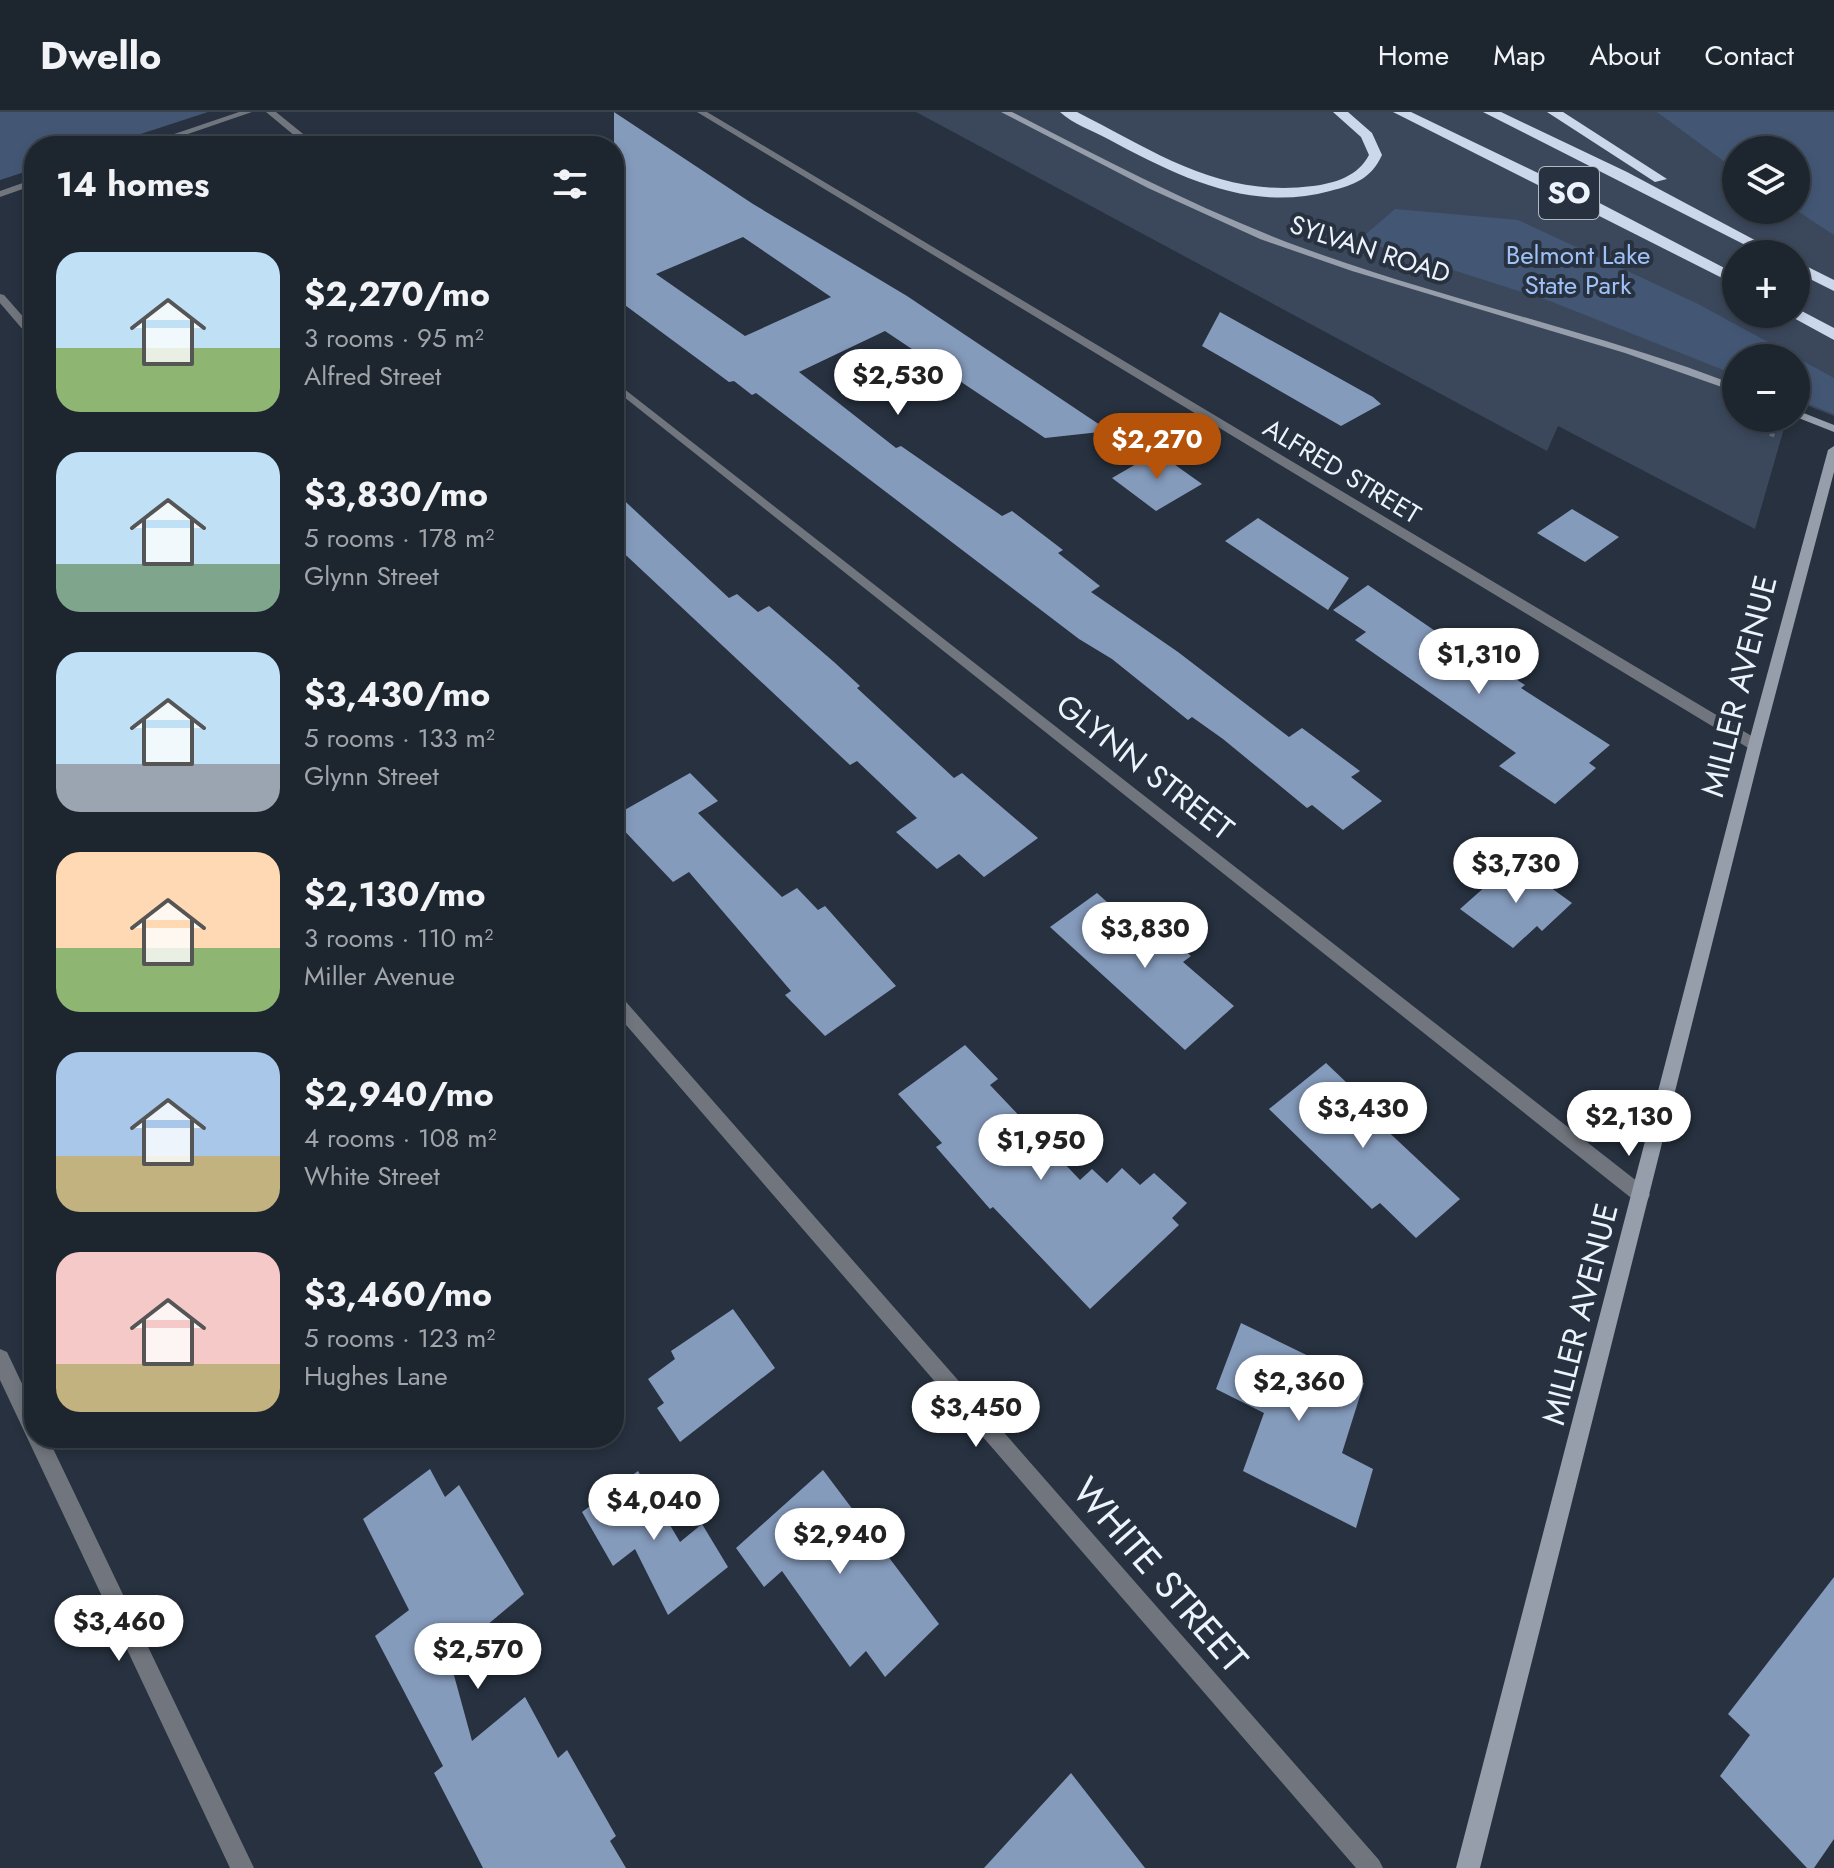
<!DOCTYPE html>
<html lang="en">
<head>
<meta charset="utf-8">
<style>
  :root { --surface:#1d252f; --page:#2a313b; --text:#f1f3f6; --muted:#a0a5aa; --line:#3b424b; --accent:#b45309 }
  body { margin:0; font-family:Jost,sans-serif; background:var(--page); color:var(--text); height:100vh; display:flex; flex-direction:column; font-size:30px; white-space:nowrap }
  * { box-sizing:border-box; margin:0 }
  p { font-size:26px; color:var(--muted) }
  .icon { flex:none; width:44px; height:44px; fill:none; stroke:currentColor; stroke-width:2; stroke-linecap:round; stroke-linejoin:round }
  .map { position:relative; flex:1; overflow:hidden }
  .side { position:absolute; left:24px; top:24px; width:600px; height:1312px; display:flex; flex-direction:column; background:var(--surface); border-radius:32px; box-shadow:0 4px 12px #0003,0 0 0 2px var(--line) }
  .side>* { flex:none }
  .fabs { position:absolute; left:1722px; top:24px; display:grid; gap:16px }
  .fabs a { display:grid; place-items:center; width:88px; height:88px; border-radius:50%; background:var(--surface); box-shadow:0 4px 12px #0003,0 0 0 2px var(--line); font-size:40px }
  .price { position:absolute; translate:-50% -68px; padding:0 18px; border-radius:28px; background:#fff; color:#222; font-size:26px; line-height:52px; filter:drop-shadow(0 2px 4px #0008) }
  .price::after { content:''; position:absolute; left:50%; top:48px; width:24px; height:18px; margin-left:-12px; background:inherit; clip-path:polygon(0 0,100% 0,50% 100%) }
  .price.active { background:var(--accent); color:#fff }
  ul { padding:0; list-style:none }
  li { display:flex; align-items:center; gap:24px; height:200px; padding:0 32px }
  li span { display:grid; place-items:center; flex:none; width:224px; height:160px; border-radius:24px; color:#555 }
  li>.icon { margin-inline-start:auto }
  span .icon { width:96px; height:96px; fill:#fffc; stroke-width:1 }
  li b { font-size:34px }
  h2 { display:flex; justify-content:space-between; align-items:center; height:96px; padding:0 32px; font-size:34px }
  header { display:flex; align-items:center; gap:48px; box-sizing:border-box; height:112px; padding:0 40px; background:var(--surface); border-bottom:2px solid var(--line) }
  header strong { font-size:38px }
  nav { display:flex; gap:44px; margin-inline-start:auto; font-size:28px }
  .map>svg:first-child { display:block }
  .green { fill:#3b485c; fill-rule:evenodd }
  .forest { fill:#435774 }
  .building { fill:#859bbc; fill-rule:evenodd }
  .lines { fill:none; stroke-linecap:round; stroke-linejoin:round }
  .path { stroke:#636c79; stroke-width:4; stroke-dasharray:5 3; stroke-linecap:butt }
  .street { fill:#71767e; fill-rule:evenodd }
  .secondary { fill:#959eaa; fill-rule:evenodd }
  .highway { fill:#cbd8eb; fill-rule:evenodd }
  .labels { text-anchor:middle; stroke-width:8; stroke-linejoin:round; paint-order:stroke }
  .far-street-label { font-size:26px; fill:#ecf3fc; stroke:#27313f }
  .far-park-label { font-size:26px; fill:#9ec1f6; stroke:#27313f }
  .shield { fill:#27313f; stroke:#b1b9c3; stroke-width:2 }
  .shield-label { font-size:30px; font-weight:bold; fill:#ecf3fc }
  .street-label { font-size:32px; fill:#ecf3fc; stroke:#27313f }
  .near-street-label { font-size:38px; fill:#ecf3fc; stroke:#27313f }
</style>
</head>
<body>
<header>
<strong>Dwello</strong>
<nav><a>Home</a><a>Map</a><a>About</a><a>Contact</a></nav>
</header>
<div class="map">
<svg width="1834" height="1756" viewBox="0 0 1834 1756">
  <rect width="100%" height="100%" fill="#27313f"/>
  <path class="green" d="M916 0H1834V304L1796 289V246H1736V306H1787L1755 417 1558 314 1547 339ZM1736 38H1796V98H1736ZM1736 142H1796V202H1736Z"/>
  <path class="forest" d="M0 0H208L104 34H34V57L0 68Z
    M1657 0H1834V123L1796 98V38H1736V58Z
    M1395 97 1518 108 1698 192 1834 266V302L1796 287V246H1736V263L1550 189 1359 128Z"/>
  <path class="building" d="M614 0 753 92 907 184 1109 319 1045 326 885 219 799 260 896 336 901 334 1002 404 1012 399 1063 438 1058 441 1100 474 1091 480 1178 540 1289 625 1302 616 1360 659 1351 665 1382 689 1343 718 1312 693 1307 696 1223 627 1192 605 1188 608 1112 547 1079 527 756 281 752 283 734 269 729 270 614 185ZM743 125 831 185 745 224 656 162Z
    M1220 200 1373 285 1381 292 1341 314 1202 234Z
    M1157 340 1202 372 1156 399 1112 366Z
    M614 379 729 486 737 482 758 500 769 494 834 550 860 574 857 576 954 666 962 661 1038 726 984 765 959 742 937 757 896 720 917 706 857 649 850 653 614 432Z
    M1572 397 1619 425 1585 450 1537 421Z
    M1258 406 1349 466 1328 498 1225 429Z
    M1368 473 1482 551 1486 548 1525 573 1521 576 1610 633 1589 651 1596 656 1555 692 1499 654 1516 641 1355 528 1366 520 1333 498Z
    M690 661 718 689 698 701 782 785 797 776 818 798 825 794 896 874 825 924 785 883 791 879 689 760 673 770 614 708V704Z
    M1514 749 1572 791 1542 819 1537 814 1513 836 1460 797Z
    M1097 781 1146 825 1158 815 1191 844 1183 850 1234 894 1185 938 1050 815Z
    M965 933 998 967 990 973 1080 1068 1092 1057 1107 1071 1122 1056 1140 1073 1154 1061 1187 1091 1172 1106 1179 1113 1090 1197 993 1095 990 1097 936 1035 942 1031 898 982Z
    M1326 951 1386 1008 1380 1012 1460 1087 1416 1126 1380 1091 1372 1097 1269 997Z
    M733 1197 775 1256 680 1330 657 1296 664 1291 648 1267 675 1247 671 1239Z
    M1241 1211 1364 1271 1342 1341 1373 1357 1356 1416 1243 1359 1264 1301 1216 1277Z
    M430 1357 445 1385 459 1373 524 1482 449 1545 472 1629 525 1585 558 1646 567 1638 616 1724 610 1729 626 1756H483L434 1661 443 1654 375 1524 409 1498 363 1407Z
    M823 1358 939 1512 885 1565 866 1539 850 1555 782 1459 764 1475 736 1436Z
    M638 1359 680 1430 702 1412 728 1455 668 1503 635 1437 613 1454 582 1400Z
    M1834 1465V1727L1814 1756H1807L1720 1664 1750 1623 1728 1602Z
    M1071 1661 1145 1756H984Z"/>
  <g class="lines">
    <path class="path" d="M1733 306 1775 324"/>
    <path class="street" d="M239 0H252L153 34H139Z
      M266 0H276L318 34H307Z
      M697 0H707L1760 629 1762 633 1760 637H1750Z
      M34 67V73L0 85V79Z
      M0 182 4 183 34 217V227L30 226 0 191Z
      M614 269 1647 1077 1650 1083 1647 1089 1641 1091 1635 1089 614 277Z
      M614 881 620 883 1379 1748 1383 1756H1356L614 899Z
      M0 1237 7 1240 34 1297V1326H48L254 1756H230L0 1268Z"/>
    <path class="secondary" d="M1001 0H1012C1107 49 1202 99 1303 136 1429 182 1560 212 1687 255L1736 273V280L1625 241 1352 159 1260 127 1148 76Z
      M1796 298 1834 313V320L1796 305Z
      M1834 334V360L1762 633 1480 1756H1456L1748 633 1828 338Z"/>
    <path class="highway" d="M1060 0H1077C1156 40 1220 86 1313 74 1336 71 1358 64 1369 43L1361 25 1333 0H1348L1372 21 1382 43C1371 67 1354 73 1330 79 1250 101 1177 64 1108 27 1093 19 1073 12 1060 0Z
      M1393 0H1411L1588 85 1736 162V173Z
      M1483 0H1501L1627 60 1781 142H1763Z
      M1547 0H1563L1667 67 1655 70Z
      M1796 149 1834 168V179L1796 160Z
      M1796 196 1834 216V228L1790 204 1789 202H1796Z"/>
  </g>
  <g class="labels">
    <g class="far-street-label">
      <text transform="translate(1370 137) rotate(18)" y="9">SYLVAN ROAD</text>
      <text transform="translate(1342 359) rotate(31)" y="9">ALFRED STREET</text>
    </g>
    <g class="far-park-label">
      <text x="1578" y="152">Belmont Lake<tspan x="1578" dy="30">State Park</tspan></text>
    </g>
    <rect class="shield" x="1539" y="55" width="60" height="52" rx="6"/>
    <g class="shield-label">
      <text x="1569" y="91">SO</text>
    </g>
    <g class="street-label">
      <text transform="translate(1739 574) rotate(-76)" y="11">MILLER AVENUE</text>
      <text transform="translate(1145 655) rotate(38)" y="11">GLYNN STREET</text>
      <text transform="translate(1580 1202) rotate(-76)" y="11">MILLER AVENUE</text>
    </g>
    <g class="near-street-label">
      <text transform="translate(1160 1463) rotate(49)" y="13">WHITE STREET</text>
    </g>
  </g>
</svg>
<div class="fabs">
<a><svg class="icon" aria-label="layers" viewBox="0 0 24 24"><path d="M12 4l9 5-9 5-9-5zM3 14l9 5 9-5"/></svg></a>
<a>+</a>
<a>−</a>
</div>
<b class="price" style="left:898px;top:305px">$2,530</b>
<b class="price active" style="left:1157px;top:369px">$2,270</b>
<b class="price" style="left:1479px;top:584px">$1,310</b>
<b class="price" style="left:1516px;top:793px">$3,730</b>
<b class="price" style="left:1145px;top:858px">$3,830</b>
<b class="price" style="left:1363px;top:1038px">$3,430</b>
<b class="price" style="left:1629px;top:1046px">$2,130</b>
<b class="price" style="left:1041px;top:1070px">$1,950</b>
<b class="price" style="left:1299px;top:1311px">$2,360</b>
<b class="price" style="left:976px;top:1337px">$3,450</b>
<b class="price" style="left:654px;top:1430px">$4,040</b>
<b class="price" style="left:840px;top:1464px">$2,940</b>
<b class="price" style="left:119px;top:1551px">$3,460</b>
<b class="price" style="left:478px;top:1579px">$2,570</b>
<section class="side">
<h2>14 homes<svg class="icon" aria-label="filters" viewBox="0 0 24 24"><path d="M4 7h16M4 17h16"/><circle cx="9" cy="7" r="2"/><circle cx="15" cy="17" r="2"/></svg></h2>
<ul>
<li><span style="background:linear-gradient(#bfe0f5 60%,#8fb573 0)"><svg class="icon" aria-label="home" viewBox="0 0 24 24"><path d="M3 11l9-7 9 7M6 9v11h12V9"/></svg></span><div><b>$2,270/mo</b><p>3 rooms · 95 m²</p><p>Alfred Street</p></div></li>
<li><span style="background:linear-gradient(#bfe0f5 70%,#7fa58c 0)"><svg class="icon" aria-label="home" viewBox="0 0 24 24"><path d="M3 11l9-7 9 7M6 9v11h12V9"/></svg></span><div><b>$3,830/mo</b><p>5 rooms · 178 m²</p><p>Glynn Street</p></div></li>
<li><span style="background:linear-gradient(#bfe0f5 70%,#9aa5b1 0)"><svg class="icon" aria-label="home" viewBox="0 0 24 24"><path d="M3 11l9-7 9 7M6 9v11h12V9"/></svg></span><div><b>$3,430/mo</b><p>5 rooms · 133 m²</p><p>Glynn Street</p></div></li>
<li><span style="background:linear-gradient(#ffd9b3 60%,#8fb573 0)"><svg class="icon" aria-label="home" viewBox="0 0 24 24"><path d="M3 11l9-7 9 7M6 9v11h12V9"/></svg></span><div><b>$2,130/mo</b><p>3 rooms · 110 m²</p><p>Miller Avenue</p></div></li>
<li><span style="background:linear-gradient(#a9c7e8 65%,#c2b280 0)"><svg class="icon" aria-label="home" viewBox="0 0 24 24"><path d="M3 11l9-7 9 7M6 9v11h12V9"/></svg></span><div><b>$2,940/mo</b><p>4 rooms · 108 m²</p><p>White Street</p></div></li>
<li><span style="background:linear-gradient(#f6c9c9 70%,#c2b280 0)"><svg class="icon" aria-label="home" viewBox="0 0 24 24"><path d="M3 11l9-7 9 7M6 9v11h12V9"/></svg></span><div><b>$3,460/mo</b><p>5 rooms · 123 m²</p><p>Hughes Lane</p></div></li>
</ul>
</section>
</div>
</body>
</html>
